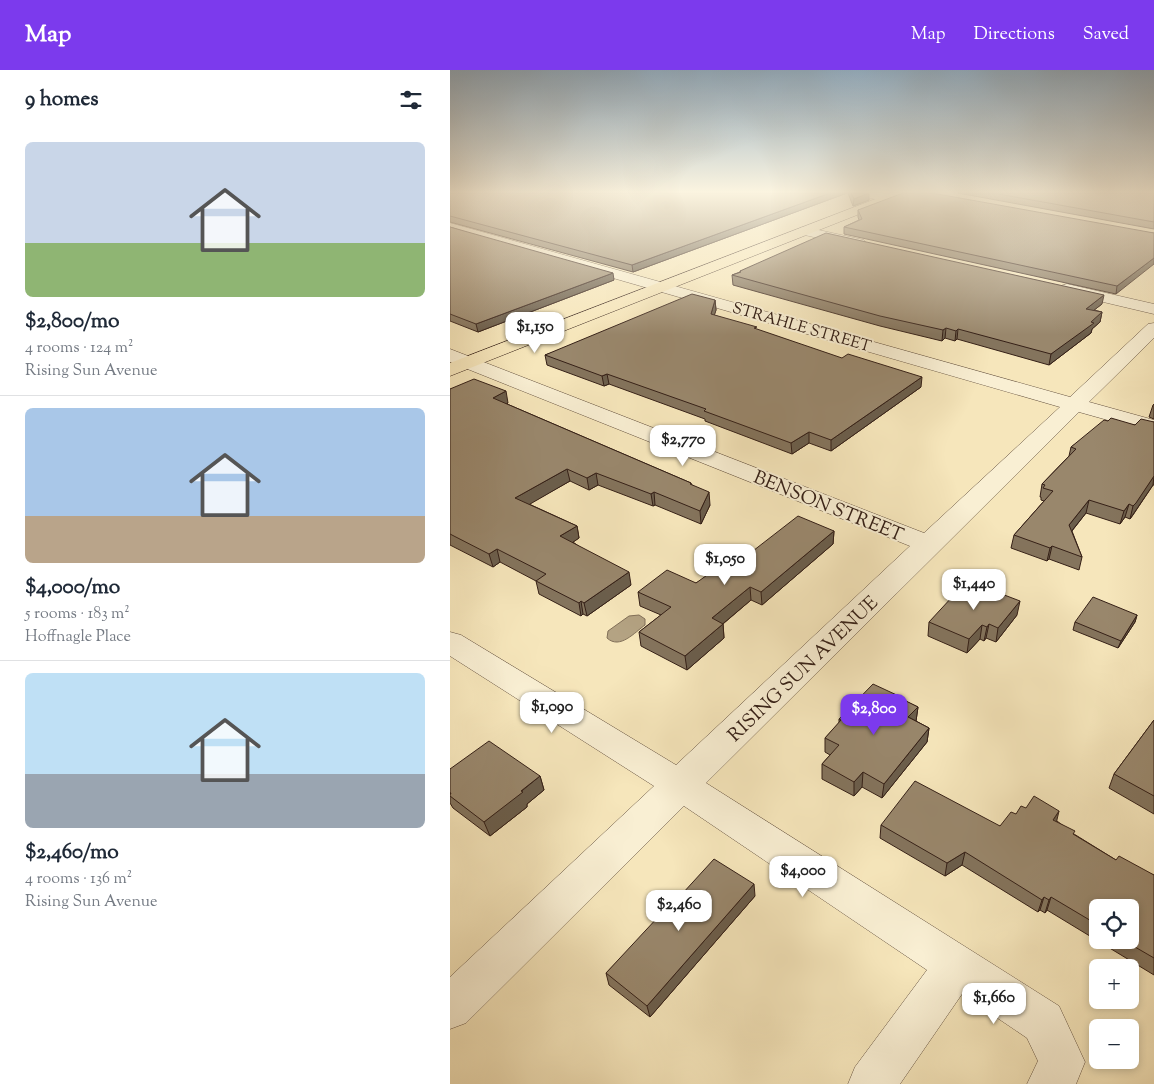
<!DOCTYPE html>
<html lang="en">
<head>
<meta charset="utf-8">
<style>
  :root { --surface:#fff; --page:#f2f2f3; --text:#1f2937; --muted:#747a83; --line:#e0e1e3; --accent:#7c3aed }
  body { margin:0; font-family:"Sorts Mill Goudy",serif; background:var(--page); color:var(--text); height:100vh; display:flex; flex-direction:column; font-size:19px; white-space:nowrap }
  * { box-sizing:border-box; margin:0 }
  p { font-size:16px; color:var(--muted) }
  .icon { flex:none; width:28px; height:28px; fill:none; stroke:currentColor; stroke-width:2; stroke-linecap:round; stroke-linejoin:round }
  .map { position:relative; flex:1; overflow:hidden }
  .drawer { display:flex; flex-direction:column; background:var(--surface); width:450px }
  .drawer>* { flex:none }
  .fabs { position:absolute; left:639px; top:829px; display:grid; gap:10px }
  .fabs a { display:grid; place-items:center; width:50px; height:50px; border-radius:8px; background:var(--surface); box-shadow:0 2px 8px #0003; font-size:25px }
  .price { position:absolute; translate:-50% -42px; padding:0 11px; border-radius:10px; background:#fff; color:#222; font-size:16px; line-height:32px; filter:drop-shadow(0 1px 2px #0008) }
  .price::after { content:''; position:absolute; left:50%; top:30px; width:15px; height:11px; margin-left:-8px; background:inherit; clip-path:polygon(0 0,100% 0,50% 100%) }
  .price.current { background:var(--accent); color:#fff }
  ul { padding:0; list-style:none }
  li { display:grid; align-content:center; gap:10px; height:265px; padding:0 25px }
  li+li { border-top:1px solid var(--line) }
  li span { display:grid; place-items:center; height:155px; border-radius:8px; color:#555 }
  li>.icon { margin-inline-start:auto }
  span .icon { width:90px; height:90px; fill:#fffc; stroke-width:1 }
  li b { font-size:21px }
  h2 { display:flex; justify-content:space-between; align-items:center; height:60px; padding:0 25px; font-size:21px }
  header { display:flex; align-items:center; gap:30px; box-sizing:border-box; height:70px; padding:0 25px; background:var(--accent); color:#fff }
  header strong { font-size:24px }
  nav { display:flex; gap:28px; margin-inline-start:auto; font-size:18px }
  main { display:flex; flex:1; min-height:0 }
  .map>svg:first-child { display:block }
  .water { fill:#b4a383; stroke:#816f58 }
  .lines { fill:none; stroke-linecap:round; stroke-linejoin:round }
  .minor-casing { stroke:#655240; stroke-width:1 }
  .major-casing { stroke:#352017; stroke-width:1 }
  .minor { fill:#f9efd3; fill-rule:evenodd }
  .major { fill:#f6e6bb; fill-rule:evenodd }
  .wall { fill:#84745d; stroke:#352017; fill-rule:evenodd }
  .shaded-wall { fill:#6b5e4c; stroke:#352017 }
  .building { fill:#99876c; stroke:#352017 }
  .labels { text-anchor:middle; stroke-width:4; stroke-linejoin:round; paint-order:stroke }
  .far-street-label { font-size:16px; fill:#352017; stroke:#f9efd3 }
  .street-label { font-size:19px; fill:#352017; stroke:#f9efd3 }
</style>
</head>
<body>
<header>
<strong>Map</strong>
<nav><a>Map</a><a>Directions</a><a>Saved</a></nav>
</header>
<main>
<section class="drawer">
<h2>9 homes<svg class="icon" aria-label="filters" viewBox="0 0 24 24"><path d="M4 7h16M4 17h16"/><circle cx="9" cy="7" r="2"/><circle cx="15" cy="17" r="2"/></svg></h2>
<ul>
<li><span style="background:linear-gradient(#c9d6e8 65%,#8fb573 0)"><svg class="icon" aria-label="home" viewBox="0 0 24 24"><path d="M3 11l9-7 9 7M6 9v11h12V9"/></svg></span><div><b>$2,800/mo</b><p>4 rooms · 124 m²</p><p>Rising Sun Avenue</p></div></li>
<li><span style="background:linear-gradient(#a9c7e8 70%,#b9a48a 0)"><svg class="icon" aria-label="home" viewBox="0 0 24 24"><path d="M3 11l9-7 9 7M6 9v11h12V9"/></svg></span><div><b>$4,000/mo</b><p>5 rooms · 183 m²</p><p>Hoffnagle Place</p></div></li>
<li><span style="background:linear-gradient(#bfe0f5 65%,#9aa5b1 0)"><svg class="icon" aria-label="home" viewBox="0 0 24 24"><path d="M3 11l9-7 9 7M6 9v11h12V9"/></svg></span><div><b>$2,460/mo</b><p>4 rooms · 136 m²</p><p>Rising Sun Avenue</p></div></li>
</ul>
</section>
<div class="map">
<svg width="704" height="1014" viewBox="0 0 704 1014">
  <rect width="100%" height="100%" fill="#f6e6bb"/>
  <filter id="stains"><feTurbulence type="fractalNoise" baseFrequency=".004" numOctaves="4"/><feColorMatrix values="0 0 0 0 .2 0 0 0 0 .09 0 0 0 0 .02 0 0 0 .5 -.17"/></filter>
  <radialGradient id="worn" r=".72"><stop offset=".6" stop-color="#630" stop-opacity="0"/><stop offset="1" stop-color="#630" stop-opacity=".3"/></radialGradient>
  <path class="water" d="M189 545 195 549V555C185 562 170 580 157 568L158 561 179 546Z"/>
  <g class="lines">
    <g class="minor-casing">
      <path id="minor" d="M409 123H431L442 125 444 128 438 132 411 126Z
        M0 153 620 327 698 254 704 253V268L639 332 704 350V363L629 342 256 713 609 936 635 992 626 1014H577L588 991 577 968 512 924 450 1014H398L405 997 477 900 234 736 16 953 0 959V907L204 716 0 586V562L11 565 226 695 460 476 0 292V279L474 463 610 337 0 161Z
        M355 157 414 170 416 173 414 176 409 177 350 164 348 161 350 158Z
        M617 214 704 234V244L611 222 609 219 611 216Z"/>
    </g>
    <g class="major-casing">
      <path id="major" d="M441 123H457L455 126 0 306V293Z"/>
    </g>
    <use href="#minor" class="minor"/>
    <use href="#major" class="major"/>
  </g>
  <path class="wall" d="M0 123H397L183 202 0 152Z
    M398 123H417L419 130 403 136Z
    M508 123H704V159Z
    M408 140 704 163 666 224 394 164V157L409 150 408 147Z
    M0 157 164 210 28 262 0 251Z
    M290 201 652 234 644 240 652 242 650 252 642 259 641 263 599 295 507 269 505 271 495 268 492 271 430 256 283 215 282 205 290 202Z
    M265 230 266 240 264 245 471 317 381 381 359 373 342 384 255 351V349L159 314 154 316 97 295 95 285Z
    M0 319 58 333 57 334 241 413 242 415 260 435 251 454 205 435 203 436 148 415 139 420 120 411 79 434 127 456 129 468 123 472 181 515 137 546 133 544 131 546 89 524 86 511 50 492 43 497 0 475Z
    M704 334V349L699 347 703 335Z
    M658 351 685 355 704 352V415H703L683 445 680 449 675 447 670 454 636 443 622 461 632 487 629 500 599 489 597 491 561 478 564 465 594 431 591 430V427H590L592 414 619 386 621 377Z
    M384 461 383 474 312 535 301 530 273 554 274 568 237 600 191 576 189 562 211 545 190 536 188 522 246 513 290 491Z
    M506 528 567 545 546 572 536 568 534 571 530 569 517 583 478 566 479 552Z
    M687 545 685 552 668 578 623 560 625 552Z
    M451 627V629L468 637 466 651 479 658 477 672 432 728 412 717 404 726 372 709V694L380 685 375 682V668L389 653V649Z
    M704 650V744L659 718 664 704Z
    M0 699 90 706 94 720 77 734V737L40 766 3 738 0 733Z
    M566 744 607 751 624 764 666 790 704 805V905L597 840 595 843 590 840 588 842 512 795 495 806 430 768 431 755 550 756ZM648 838 680 870H648Z
    M305 826 200 947 159 915 156 903 211 847Z"/>
  <path class="shaded-wall" d="M380 123H397L183 202 182 195Z
    M419 123V130L403 136 404 129Z
    M704 188V194L666 224 667 216Z
    M163 203 164 210 28 262 26 254Z
    M654 225 652 234 634 248 636 239Z
    M265 230 266 240 262 253 261 244Z
    M652 242 650 252 642 259 641 263 599 295 601 284Z
    M496 258 495 268 492 271 493 260Z
    M508 259 507 269 505 271 506 261Z
    M157 304 159 314 154 316 152 306Z
    M472 307 471 317 381 381V370Z
    M56 321 58 333 45 339 43 328Z
    M359 362V373L342 384 341 373Z
    M117 399 120 411 68 441 65 428Z
    M146 403 148 415 139 420 137 408Z
    M704 406 703 415 680 449 683 436Z
    M204 422 205 435 203 436 201 424Z
    M259 422 260 435 251 454 250 441Z
    M639 430 636 443 616 468 619 455Z
    M679 434 675 447 670 454 674 441Z
    M127 456 129 468 113 479 110 466Z
    M384 461 383 474 312 535 311 522Z
    M602 476 599 489 597 491 600 478Z
    M47 479 50 492 43 497 39 484Z
    M179 502 181 515 137 546 134 533Z
    M300 517 301 530 263 562 262 548Z
    M131 531 133 544 131 546 129 533Z
    M570 531 567 545 546 572 548 558Z
    M687 545 685 552 668 578 671 571Z
    M273 554 274 568 237 600 235 586Z
    M539 554 536 568 534 571 537 557Z
    M532 555 530 569 517 583 519 569Z
    M468 637 466 651 458 647Z
    M479 658 477 672 432 728 434 714Z
    M413 702 412 717 404 726V712Z
    M90 706 94 720 77 734V737L40 766 34 752Z
    M609 741 606 754 603 750Z
    M515 782 512 795 495 806 497 793Z
    M304 814 305 826 200 947 197 936Z
    M594 827 590 840 588 842 592 830Z
    M601 827 597 840 595 843 599 830Z"/>
  <path class="building" d="M0 123H380L182 195 0 146Z
    M401 123H419L404 129Z
    M453 123H482L704 163V188L667 216 394 157 412 149 408 140Z
    M543 123H704V152Z
    M0 157 163 203 26 254 0 244Z
    M376 163 654 225 636 239 652 242 641 252 644 253 601 284 508 259 506 261 496 258 493 260 430 246 282 205 291 202 290 201Z
    M242 224 265 230 261 244 307 257 304 258 392 288 398 284 472 307 381 370 359 362 341 373 254 341 256 339 157 304 152 306 95 285Z
    M24 309 56 321 43 328 241 413 240 414 259 422 250 441 204 422 201 424 146 403 137 408 117 399 65 428 127 456 110 466 179 502 134 533 131 531 129 533 86 511 96 504 47 479 39 484 0 464V319Z
    M661 348 685 355 691 349 704 352V406L686 433 683 436 679 434 674 441 639 430 619 455 632 487 602 476 600 478 564 465 603 421 593 418 595 415 592 414 626 379 621 377 654 350 658 351Z
    M348 446 384 461 311 522 300 517 262 548 273 554 235 586 189 562 221 537 188 522 217 500 246 513 260 503 262 505 283 488 290 491Z
    M517 516 532 522 536 518 570 531 548 558 539 554 537 557 532 555 519 569 479 552 503 526 506 528Z
    M643 527 687 545 671 571 625 552Z
    M423 614 451 627 450 628 468 637 458 647 479 658 434 714 413 702 404 712 372 694 389 675 375 668 391 650 389 649Z
    M704 650V726L664 704Z
    M39 671 90 706 71 721 73 722 34 752 0 726V724H1L0 722V699Z
    M465 711 550 756 561 742 566 744 571 736 576 738 584 726 609 741 603 750 625 761 623 764 666 790 669 786 704 805V888L673 870H680V838H648V855L601 827 599 830 594 827 592 830 515 782 497 793 431 755Z
    M264 789 304 814 197 936 156 903 209 846 211 847Z"/>
  <linearGradient id="sky" x2="0" y2="1"><stop stop-color="#93adc0"/><stop offset="0.46" stop-color="#fbf4e0"/><stop offset="1" stop-color="#fbf4e0" stop-opacity="0"/></linearGradient>
  <rect width="704" height="265" fill="url(#sky)"/>
  <g class="labels">
    <g class="far-street-label">
      <text transform="translate(352 256) rotate(16)" y="6">STRAHLE STREET</text>
    </g>
    <g class="street-label">
      <text transform="translate(379 435) rotate(22)" y="7">BENSON STREET</text>
      <text transform="translate(352 598) rotate(-44)" y="7">RISING SUN AVENUE</text>
    </g>
  </g>
  <rect width="100%" height="100%" filter="url(#stains)"/>
  <rect width="100%" height="100%" fill="url(#worn)"/>
</svg>
<div class="fabs">
<a><svg class="icon" aria-label="locate" viewBox="0 0 24 24"><circle cx="12" cy="12" r="6"/><path d="M12 2v4M12 18v4M2 12h4M18 12h4"/></svg></a>
<a>+</a>
<a>−</a>
</div>
<b class="price" style="left:85px;top:284px">$1,150</b>
<b class="price" style="left:233px;top:397px">$2,770</b>
<b class="price" style="left:275px;top:516px">$1,050</b>
<b class="price" style="left:524px;top:541px">$1,440</b>
<b class="price" style="left:102px;top:664px">$1,090</b>
<b class="price current" style="left:424px;top:666px">$2,800</b>
<b class="price" style="left:353px;top:828px">$4,000</b>
<b class="price" style="left:229px;top:862px">$2,460</b>
<b class="price" style="left:544px;top:955px">$1,660</b>
</div>
</main>
</body>
</html>
